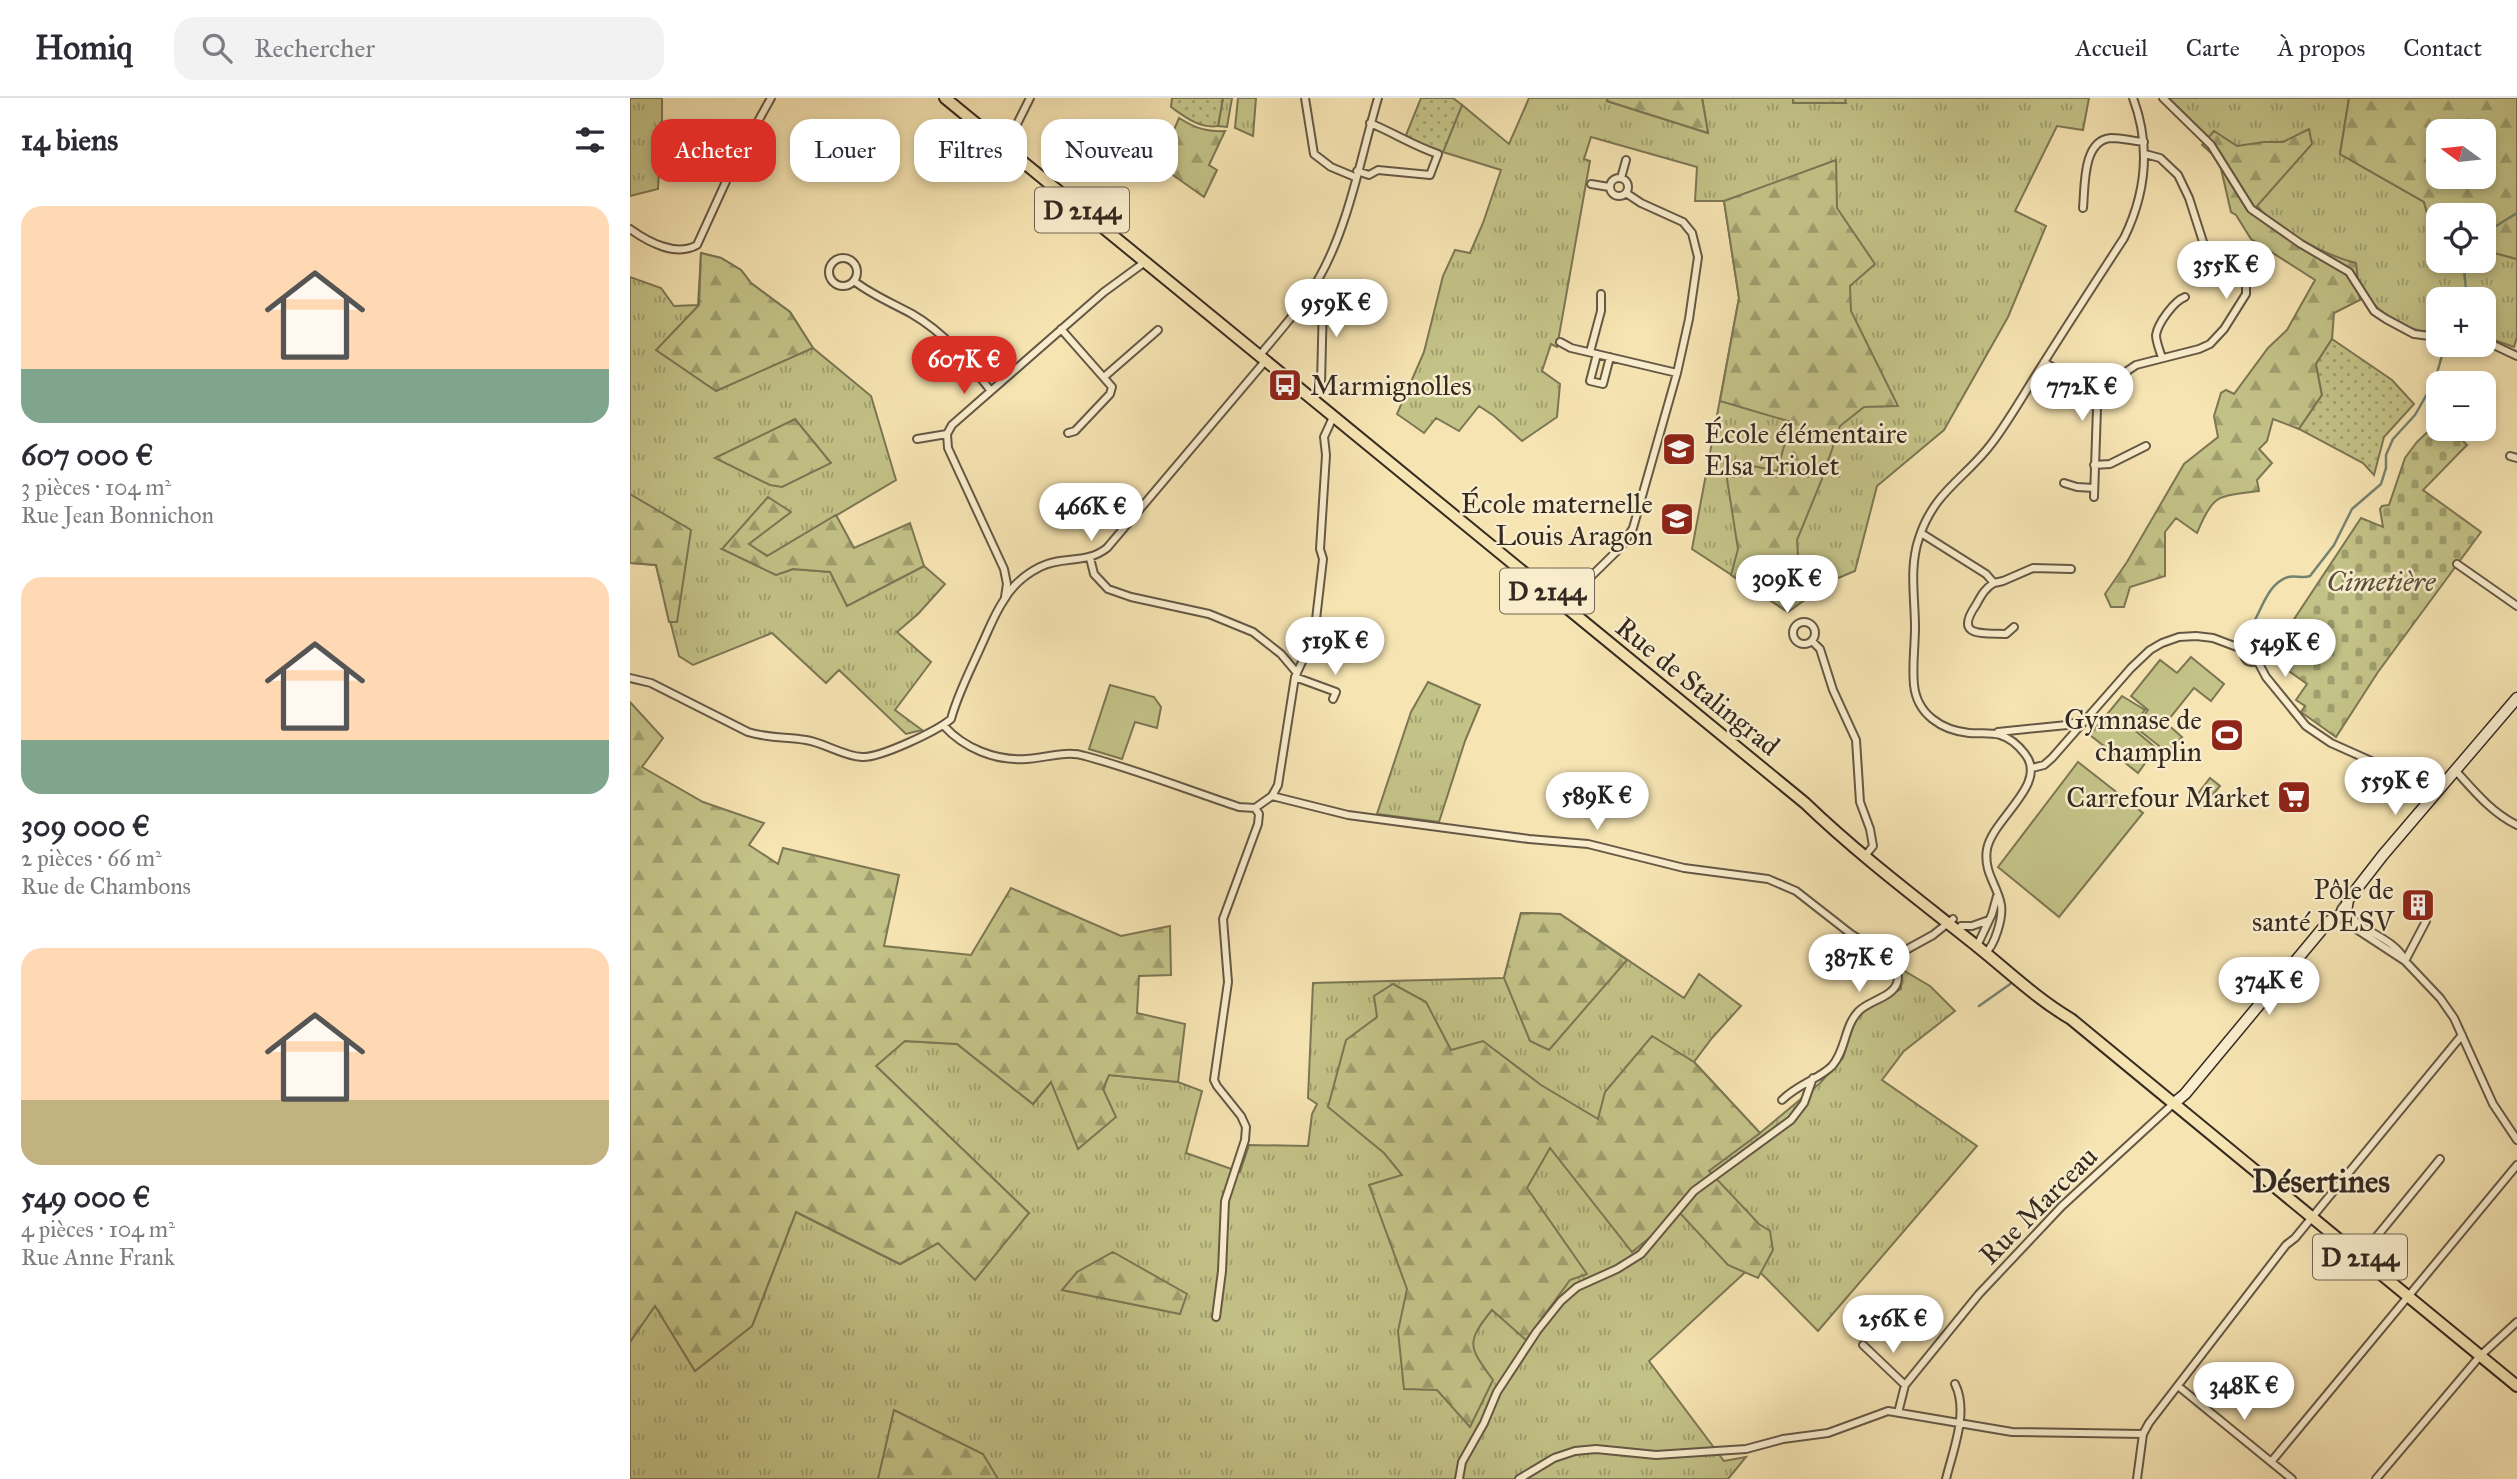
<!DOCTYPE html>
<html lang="fr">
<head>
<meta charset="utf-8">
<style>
  :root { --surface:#fff; --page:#f2f2f3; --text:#2b2b33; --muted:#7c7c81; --line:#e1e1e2; --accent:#d93025 }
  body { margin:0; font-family:"IM FELL Great Primer",serif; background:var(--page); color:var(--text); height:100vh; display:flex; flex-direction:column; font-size:26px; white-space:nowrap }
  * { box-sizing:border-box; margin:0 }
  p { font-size:23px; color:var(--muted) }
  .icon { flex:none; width:38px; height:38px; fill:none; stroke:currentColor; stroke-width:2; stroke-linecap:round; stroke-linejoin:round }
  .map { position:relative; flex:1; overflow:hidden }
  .drawer { display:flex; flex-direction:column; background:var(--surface); width:630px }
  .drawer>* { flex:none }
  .top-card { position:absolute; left:21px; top:21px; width:665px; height:63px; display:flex; gap:14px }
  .needle { width:46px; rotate:285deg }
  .tools { position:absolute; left:1796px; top:21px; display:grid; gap:14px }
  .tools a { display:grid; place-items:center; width:70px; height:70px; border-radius:14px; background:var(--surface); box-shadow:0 4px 10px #0003; font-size:35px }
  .price { position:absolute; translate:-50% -60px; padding:0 16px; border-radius:24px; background:#fff; color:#222; font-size:23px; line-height:46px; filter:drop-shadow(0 2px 4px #0008) }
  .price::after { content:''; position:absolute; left:50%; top:42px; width:21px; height:16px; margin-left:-10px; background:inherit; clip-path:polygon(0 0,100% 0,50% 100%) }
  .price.active { background:var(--accent); color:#fff }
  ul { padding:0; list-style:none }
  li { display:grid; align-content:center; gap:14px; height:371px; padding:0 21px }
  li span { display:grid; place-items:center; height:217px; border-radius:21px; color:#555 }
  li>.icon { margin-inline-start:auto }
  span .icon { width:126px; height:126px; fill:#fffc; stroke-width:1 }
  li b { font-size:30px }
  h2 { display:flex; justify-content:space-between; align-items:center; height:84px; padding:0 21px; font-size:30px }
  .chip { padding:0 24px; border-radius:21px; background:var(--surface); box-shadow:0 4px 10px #0003; font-size:24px; line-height:63px }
  .chip.active { background:var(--accent); color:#fff }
  header { display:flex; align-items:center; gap:42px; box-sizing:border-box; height:98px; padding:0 35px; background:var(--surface); border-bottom:2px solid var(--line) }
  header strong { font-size:33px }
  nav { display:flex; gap:38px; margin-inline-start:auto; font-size:24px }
  .search { width:490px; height:63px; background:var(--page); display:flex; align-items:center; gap:18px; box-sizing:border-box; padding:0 24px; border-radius:21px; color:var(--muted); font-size:26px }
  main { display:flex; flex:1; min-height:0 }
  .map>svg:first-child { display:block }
  .grass { fill:url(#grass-tufts); stroke:#7c7654; stroke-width:2 }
  .forest { fill:url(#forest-firs); stroke:#7c7654; stroke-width:2; fill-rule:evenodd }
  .cemetery { fill:url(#cemetery-stones); stroke:#7c7654; stroke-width:2 }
  .park { fill:url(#park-dots); stroke:#7c7654; stroke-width:2 }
  .pitch { fill:#c3c287; stroke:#7c7654; stroke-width:2 }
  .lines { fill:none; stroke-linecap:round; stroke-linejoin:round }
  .stream { stroke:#748371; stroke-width:2.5 }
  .street-casing { stroke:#655845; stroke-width:10 }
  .secondary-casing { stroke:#352a21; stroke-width:13 }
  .primary-casing { stroke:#352a21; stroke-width:14 }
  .street { stroke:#f9edcd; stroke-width:6 }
  .secondary { stroke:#f9edcd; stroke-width:10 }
  .primary { stroke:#f6e4b2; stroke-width:10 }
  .labels { text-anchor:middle; stroke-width:5; stroke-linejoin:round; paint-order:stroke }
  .shield { fill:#f9edcd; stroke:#706455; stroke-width:2 }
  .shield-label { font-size:26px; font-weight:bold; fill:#352a21 }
  .poi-label { font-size:28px; fill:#352a21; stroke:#f9edcd; text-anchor:end }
  .park-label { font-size:28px; font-style:italic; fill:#58503a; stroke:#f9edcd }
  .street-label { font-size:28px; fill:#352a21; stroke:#f9edcd }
  .quarter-label { font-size:32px; font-weight:bold; fill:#352a21; stroke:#f9edcd }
</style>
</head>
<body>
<header>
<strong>Homiq</strong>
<div class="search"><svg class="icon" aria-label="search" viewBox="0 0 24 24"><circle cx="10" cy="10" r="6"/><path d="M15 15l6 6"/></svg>Rechercher</div>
<nav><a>Accueil</a><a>Carte</a><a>À propos</a><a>Contact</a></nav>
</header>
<main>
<section class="drawer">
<h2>14 biens<svg class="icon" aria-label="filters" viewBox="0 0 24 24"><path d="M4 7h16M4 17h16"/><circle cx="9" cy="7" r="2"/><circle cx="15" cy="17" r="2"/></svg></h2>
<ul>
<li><span style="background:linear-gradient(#ffd9b3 75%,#7fa58c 0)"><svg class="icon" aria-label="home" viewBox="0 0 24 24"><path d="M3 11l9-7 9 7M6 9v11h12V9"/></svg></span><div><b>607 000 €</b><p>3 pièces · 104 m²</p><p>Rue Jean Bonnichon</p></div></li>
<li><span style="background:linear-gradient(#ffd9b3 75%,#7fa58c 0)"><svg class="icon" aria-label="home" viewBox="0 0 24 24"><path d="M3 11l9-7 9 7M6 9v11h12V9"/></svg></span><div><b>309 000 €</b><p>2 pièces · 66 m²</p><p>Rue de Chambons</p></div></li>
<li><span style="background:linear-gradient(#ffd9b3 70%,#c2b280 0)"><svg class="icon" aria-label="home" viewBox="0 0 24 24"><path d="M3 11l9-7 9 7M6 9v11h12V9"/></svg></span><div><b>549 000 €</b><p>4 pièces · 104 m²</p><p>Rue Anne Frank</p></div></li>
</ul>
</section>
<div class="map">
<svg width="1887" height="1381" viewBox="0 0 1887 1381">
  <defs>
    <pattern id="grass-tufts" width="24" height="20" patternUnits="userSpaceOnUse" patternTransform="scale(1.75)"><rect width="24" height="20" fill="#c3c287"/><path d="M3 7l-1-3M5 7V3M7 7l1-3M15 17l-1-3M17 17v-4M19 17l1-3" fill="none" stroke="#9f9e6e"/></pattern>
    <pattern id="forest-firs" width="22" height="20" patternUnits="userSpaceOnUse" patternTransform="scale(1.75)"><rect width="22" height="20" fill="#c3c287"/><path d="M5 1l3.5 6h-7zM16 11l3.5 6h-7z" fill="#9f9e6e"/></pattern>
    <pattern id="cemetery-stones" width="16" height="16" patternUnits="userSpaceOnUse" patternTransform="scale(1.75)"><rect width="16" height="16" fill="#c3c287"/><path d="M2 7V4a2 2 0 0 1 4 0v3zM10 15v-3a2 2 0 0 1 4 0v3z" fill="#9f9e6e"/></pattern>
    <pattern id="park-dots" width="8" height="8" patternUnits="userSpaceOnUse" patternTransform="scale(1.75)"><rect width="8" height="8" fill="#c3c287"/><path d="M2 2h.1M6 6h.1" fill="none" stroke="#9f9e6e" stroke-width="1.8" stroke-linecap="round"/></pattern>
  </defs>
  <rect width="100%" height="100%" fill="#f6e4b2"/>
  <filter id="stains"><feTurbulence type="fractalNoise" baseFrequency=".00286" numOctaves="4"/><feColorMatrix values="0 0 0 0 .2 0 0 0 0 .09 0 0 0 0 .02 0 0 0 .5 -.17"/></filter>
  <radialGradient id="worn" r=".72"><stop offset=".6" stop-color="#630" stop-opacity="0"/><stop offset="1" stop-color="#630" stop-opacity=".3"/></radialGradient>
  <path class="grass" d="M0 0H32V31L113 37 102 61 30 52 28 91 0 98Z
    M593 0H602L597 29 588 28Z
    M608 0H626L623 38 605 30Z
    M899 0H978L977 3 1078 35 1072 0H1459L1453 32 1427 28 1385 113 1416 128 1378 219 1314 332 1247 388 1225 473 1201 483 1158 514 1062 451 1109 200 1094 103H1065L1067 69 961 39 954 61 960 63 927 249 921 246 912 273 930 286 927 319 892 343 864 318 849 308 829 333 806 320 794 335 767 316 794 254 813 178 825 152 840 155 853 125 871 72 813 54 832 7 879 46Z
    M1538 0H1719L1710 56 1794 104 1803 137 1808 139V163H1853V152L1887 161V239L1884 249 1853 238V201H1808V232C1790 239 1756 221 1744 206 1734 196 1728 180 1721 168L1631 137 1586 46Z
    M71 155 91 160 111 172 121 185 160 214 183 250 241 298 266 382 138 458 118 447 92 451 146 477 163 471 201 474 217 508 294 468 315 486 288 516 267 534 301 564 265 612 292 632 276 636 209 572 196 585 142 535 63 567 49 558 26 467 0 465V179L31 190 44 208 68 207Z
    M798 584 850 607 835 643 809 724 747 716 781 614Z
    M891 815 930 816 1054 900 1069 876 1111 908 1082 940 1064 964 1130 1035 1190 985 1213 960 1224 925 1230 916 1271 891V871L1300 888 1325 913 1274 953 1252 982 1347 1048 1188 1233 1123 1167 1019 1263 1094 1363 1116 1359 1098 1381H0V1244L25 1207 65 1273 122 1228 166 1114 270 1166 308 1145 399 1115 246 968 274 943 327 946 403 1006 421 984 473 991 479 977 548 984 572 993 556 1055 610 1074 619 1047 678 1048 682 1016 687 1006 678 1000 683 885 874 880Z"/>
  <path class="forest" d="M978 0H1072L1078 35 977 3Z
    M1163 0H1215L1216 5H1163Z
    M1719 0H1887V161L1853 152V117H1808V139L1803 137 1794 104 1710 56ZM1808 33H1853V79H1808Z
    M549 20C565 30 576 34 595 33L579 67 587 72 574 99 530 68 522 82 507 74 512 61 532 60Z
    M1679 31 1682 46 1627 108C1646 131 1697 158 1726 165L1730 202 1704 215 1702 241 1686 266 1692 297 1669 331 1643 321 1637 343 1629 351 1642 365 1627 382 1629 393C1588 399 1584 394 1567 435L1546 420 1535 434V478L1500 489 1494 509H1481L1475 496 1497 464 1554 366 1588 339 1584 318 1591 295 1596 292 1604 296 1638 250 1657 232 1685 182 1621 141 1606 117 1601 114 1589 62 1572 47 1584 33 1607 48 1634 44H1653Z
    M1206 62 1207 110 1245 166 1220 188 1221 213 1268 308 1234 309 1210 328 1192 381 1167 442 1169 474 1158 514 1101 477 1108 451 1094 362 1147 373 1161 324 1090 303 1109 200 1094 103Z
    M71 155 91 160 111 172 121 185 160 214 183 250 86 293 26 252 69 207Z
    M165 321 201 365 152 389 140 387 85 360Z
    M0 396 61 432 47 524H39L26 467 0 465Z
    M138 399 161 414 119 446 137 458 206 417 224 450 280 425 294 468 217 508 200 474 163 471 146 477 92 451Z
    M0 604 33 640 12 669 73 704 134 725 119 747 148 766 153 750 269 777 254 848 341 857 381 790 491 838 540 828 541 877 509 878 507 915 555 926 548 984 479 977 473 991 486 1019 448 1051 421 984 403 1006 327 946 275 943 246 968 399 1115 345 1182 308 1145 270 1166 166 1114 122 1228 65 1273 25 1208 0 1244Z
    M891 815 930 816 997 862 919 952 900 943 874 880Z
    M763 886 796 904 821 952 853 943 911 987 968 1021 975 994 1022 938 1064 964 1130 1035 1079 1073 1129 1126 1140 1133 1143 1152 1128 1180 1098 1167 1050 1115 1002 1154 920 1050 897 1090 957 1176 940 1182 896 1242 862 1212C835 1245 839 1249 863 1282L840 1329 807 1292 774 1291 768 1233 777 1191 739 1087 772 1077 754 1055 698 1009 716 942 747 919 744 898Z
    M483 1154 557 1196 550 1216 432 1192 447 1174Z
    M264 1312 353 1356 368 1381H248Z"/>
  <path class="cemetery" d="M1808 324V331H1821L1837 347 1793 392 1851 434 1748 574 1706 639 1671 614 1675 608 1666 602 1677 586 1639 559 1731 420 1753 429 1750 411 1752 408 1759 407 1775 360 1787 344Z"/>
  <path class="park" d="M542 0H593L588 28C570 31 555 19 541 9Z
    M791 0H823L832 7 813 54 783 44 776 37Z
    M1702 241 1762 282 1784 306 1754 339 1744 377 1733 365 1669 331 1692 297 1686 266Z"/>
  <path class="pitch" d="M1561 559 1594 586 1581 603 1564 590 1536 625 1552 639 1538 655 1505 629 1518 612 1501 598 1530 562 1547 575Z
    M480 587 524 599 531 609 527 630 505 624 492 661 459 651Z
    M1492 598 1515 612 1501 629 1526 650 1508 675 1460 637Z
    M1448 664 1513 715 1429 819 1368 769Z
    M1580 680 1590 688 1572 710 1563 702Z"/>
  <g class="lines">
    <path class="stream" d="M1853 136 1887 115
      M1836 163 1834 172 1837 201
      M1621 529C1632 512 1637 486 1658 479 1665 477 1673 481 1680 478L1704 447 1722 411 1751 386 1756 370V357L1763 341 1785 317 1805 282 1815 247
      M1349 908 1383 884"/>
    <g class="street-casing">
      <path id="street" d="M675 0 684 56 701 69 725 79
        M1533 0 1581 47 1621 111 1671 146 1719 174 1744 213 1756 221 1784 236 1800 238 1808 236
        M373 47 383 34 400 0
        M727 73 739 77 748 72 800 77 808 56C784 48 764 35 740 25
        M980 89a9 9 0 1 1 18 0a9 9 0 1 1-18 0Z
        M991 80 996 62
        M961 86 979 89
        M1453 110C1455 90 1452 42 1481 40 1492 40 1503 43 1514 44
        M0 131C18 144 46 159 67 147L103 68 141 0
        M199 174a14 14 0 1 1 28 0a14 14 0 1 1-28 0Z
        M224 183C242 197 262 205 282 216 315 235 337 263 361 293
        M431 231 482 289 480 296 445 333 438 335
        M1853 242 1887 258
        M930 244 941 250 1047 275
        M960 254 971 213V196
        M967 256 960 283 973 286 980 259
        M630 257C650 233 673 207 689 180 719 127 731 58 748 0
        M1532 260C1530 253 1526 244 1526 237 1528 225 1544 203 1555 199
        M1414 264C1432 276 1462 288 1467 310L1464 399
        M474 279 528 232
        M1462 297 1506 267 1569 251 1580 246 1594 231 1616 196V188L1613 180 1582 158 1575 150 1559 100 1548 77 1530 60 1515 56
        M683 300 691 286 693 203 691 193 684 188
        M287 341 317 336
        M1880 358 1887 360
        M1464 367 1480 366 1516 348
        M1434 385 1447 389 1464 390
        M1291 435 1356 476 1364 485C1355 490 1351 498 1346 507 1324 539 1351 535 1376 536L1384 529
        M460 460 464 476 478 491 501 499 579 516 623 534 651 556 667 575
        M1827 466 1887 508
        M1364 485 1373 483 1403 470 1441 471
        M375 499 377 486 374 471 318 350 317 336 322 327 474 194 515 164
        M933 506 991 449 1003 430 1047 275 1059 221 1068 159 1062 135 1053 124 1011 105 996 95
        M1163 535a11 11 0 1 1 22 0a11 11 0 1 1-22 0Z
        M1182 543 1190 551 1203 592 1226 642 1230 704 1240 731 1243 748 1235 758
        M1614 556a8 8 0 1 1 16 0a8 8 0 1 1-16 0Z
        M1627 562 1636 579 1676 628 1701 645 1786 683 1803 699
        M665 579 706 594 703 601
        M0 580 21 585 118 634C137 640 156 639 176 642 195 645 213 658 232 659 250 660 307 633 321 621 328 595 341 571 352 546 359 531 365 515 374 502 382 488 396 476 410 469 434 457 455 467 477 450L636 262
        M314 628C334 650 365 663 396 661 416 660 436 652 455 658 507 672 558 692 609 709L625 710
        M1368 634 1437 627 1454 622
        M1402 670 1414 667 1422 660 1501 570 1520 552 1532 545 1549 539 1566 538 1583 540 1615 552
        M1826 673C1844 693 1862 715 1887 727
        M642 698 718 717 899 741 958 746 1054 770 1138 781 1166 793 1221 836 1256 858 1263 859
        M1717 803 1711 811 1714 823 1775 863 1810 900 1824 920 1863 1006 1887 1042
        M1716 813C1731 835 1762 838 1775 862
        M1331 828H1342L1359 822
        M1347 848 1362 816 1367 798
        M1355 855C1365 848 1373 819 1371 807 1368 788 1353 774 1357 751 1363 720 1419 686 1395 656 1389 648 1380 640 1370 637 1360 634 1349 636 1339 635 1311 632 1287 616 1284 587 1282 568 1285 549 1285 529 1285 500 1279 469 1289 440 1304 393 1336 380 1362 345 1380 321 1395 294 1411 269 1438 226 1466 183 1494 140 1516 95 1521 48 1503 0
        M1775 863 1796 823
        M1152 1002C1168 986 1189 981 1202 968 1216 952 1214 929 1228 914 1237 903 1262 900 1267 885 1270 877 1265 867 1263 859L1303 837 1323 821
        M1730 1159 1810 1061
        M586 1219 592 1173 595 1103 615 1042 616 1029 611 1018 587 988 584 982 598 884 593 821 628 726 629 716 625 710 642 698 648 687 665 579 678 551 685 530 693 461 690 451 696 357 694 339 704 317
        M1233 1247 1275 1287
        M1548 1288 1662 1381
        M1268 1315 1275 1287 1349 1196 1432 1108 1543 1006
        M1641 1364 1887 1067
        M829 1381 832 1364 854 1325 867 1294 907 1233 931 1203 947 1189 987 1171 1011 1156 1064 1093 1161 1022 1174 1005 1183 980
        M889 1381 924 1360 945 1353 966 1351 1026 1357 1116 1351 1153 1341 1198 1335 1258 1313 1382 1334 1513 1336
        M1316 1381C1323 1352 1339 1314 1325 1286
        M1507 1381 1513 1336 1519 1325 1656 1147 1665 1140 1832 937
        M1746 1381 1850 1258 1887 1224"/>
    </g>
    <g class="secondary-casing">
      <path id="secondary" d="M1543 1006 1555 996 1698 824 1716 813 1718 802 1753 757 1887 600"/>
    </g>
    <g class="primary-casing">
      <path id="primary" d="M315 0 1175 705C1229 757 1289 802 1348 849 1378 873 1407 901 1441 921L1887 1288"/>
    </g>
    <use href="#street" class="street"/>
    <use href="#secondary" class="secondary"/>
    <use href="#primary" class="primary"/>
  </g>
  <defs>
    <g id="bus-square" transform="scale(1.75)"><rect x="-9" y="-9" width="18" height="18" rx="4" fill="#8f2418" stroke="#f9edcd"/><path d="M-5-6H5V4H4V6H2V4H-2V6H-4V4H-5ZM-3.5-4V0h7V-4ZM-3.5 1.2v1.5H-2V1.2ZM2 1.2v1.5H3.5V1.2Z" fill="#fff"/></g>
    <g id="school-square" transform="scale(1.75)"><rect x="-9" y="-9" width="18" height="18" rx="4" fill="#8f2418" stroke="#f9edcd"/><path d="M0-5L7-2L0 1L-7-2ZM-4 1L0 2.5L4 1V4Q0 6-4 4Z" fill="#fff"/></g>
    <g id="stadium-square" transform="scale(1.75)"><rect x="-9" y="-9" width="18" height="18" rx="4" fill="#8f2418" stroke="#f9edcd"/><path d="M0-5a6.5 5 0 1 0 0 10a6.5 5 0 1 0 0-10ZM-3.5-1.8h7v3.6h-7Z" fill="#fff"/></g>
    <g id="supermarket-square" transform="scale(1.75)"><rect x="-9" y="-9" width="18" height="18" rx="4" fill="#8f2418" stroke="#f9edcd"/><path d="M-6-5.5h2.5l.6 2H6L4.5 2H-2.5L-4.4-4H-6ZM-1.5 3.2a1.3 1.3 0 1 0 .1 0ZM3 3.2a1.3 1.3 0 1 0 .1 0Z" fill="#fff"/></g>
    <g id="building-square" transform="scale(1.75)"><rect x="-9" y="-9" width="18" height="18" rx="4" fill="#8f2418" stroke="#f9edcd"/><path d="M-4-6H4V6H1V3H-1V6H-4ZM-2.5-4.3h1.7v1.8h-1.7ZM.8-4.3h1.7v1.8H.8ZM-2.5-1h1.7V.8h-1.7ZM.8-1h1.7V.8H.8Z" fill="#fff"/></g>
  </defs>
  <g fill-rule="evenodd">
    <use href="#bus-square" x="655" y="287"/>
    <use href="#school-square" x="1049" y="351"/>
    <use href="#school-square" x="1047" y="421"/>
    <use href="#stadium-square" x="1597" y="637"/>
    <use href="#supermarket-square" x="1664" y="699"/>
    <use href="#building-square" x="1788" y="807"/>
  </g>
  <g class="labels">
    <g class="shield">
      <rect x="405" y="89.5" width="94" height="45" rx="5"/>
      <rect x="870" y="470.5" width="94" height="45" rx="5"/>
      <rect x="1683" y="1136.5" width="94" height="45" rx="5"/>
    </g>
    <g class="shield-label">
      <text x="452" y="121">D 2144</text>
      <text x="917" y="502">D 2144</text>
      <text x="1730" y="1168">D 2144</text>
    </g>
    <g class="poi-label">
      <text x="680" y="297" text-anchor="start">Marmignolles</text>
      <text x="1074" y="345" text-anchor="start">École élémentaire<tspan x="1074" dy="32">Elsa Triolet</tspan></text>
      <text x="1023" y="415">École maternelle<tspan x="1023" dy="32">Louis Aragon</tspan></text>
      <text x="1572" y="631">Gymnase de<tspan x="1572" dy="32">champlin</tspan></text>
      <text x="1640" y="709">Carrefour Market</text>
      <text x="1764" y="801">Pôle de<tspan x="1764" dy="32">santé DESV</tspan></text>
    </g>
    <g class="park-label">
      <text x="1751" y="493">Cimetière</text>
    </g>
    <g class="street-label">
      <text transform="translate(1068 588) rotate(39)" y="10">Rue de Stalingrad</text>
      <text transform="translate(1408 1107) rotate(-45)" y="10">Rue Marceau</text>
    </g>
    <g class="quarter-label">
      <text x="1691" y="1094">Désertines</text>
    </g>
  </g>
  <rect width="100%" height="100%" filter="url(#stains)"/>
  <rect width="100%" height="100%" fill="url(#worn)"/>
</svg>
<div class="tools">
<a><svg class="needle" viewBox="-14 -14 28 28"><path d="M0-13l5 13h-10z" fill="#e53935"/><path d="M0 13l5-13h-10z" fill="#7c7c81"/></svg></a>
<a><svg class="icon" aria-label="locate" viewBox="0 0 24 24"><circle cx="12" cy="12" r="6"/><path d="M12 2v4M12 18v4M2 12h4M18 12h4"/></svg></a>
<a>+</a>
<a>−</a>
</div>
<b class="price" style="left:1596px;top:203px">355K €</b>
<b class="price" style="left:706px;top:241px">959K €</b>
<b class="price active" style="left:334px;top:298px">607K €</b>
<b class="price" style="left:1452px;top:325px">772K €</b>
<b class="price" style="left:461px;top:445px">466K €</b>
<b class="price" style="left:1157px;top:517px">309K €</b>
<b class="price" style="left:705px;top:579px">519K €</b>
<b class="price" style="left:1655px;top:581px">549K €</b>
<b class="price" style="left:1765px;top:719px">559K €</b>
<b class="price" style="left:967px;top:734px">589K €</b>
<b class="price" style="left:1229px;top:896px">387K €</b>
<b class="price" style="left:1639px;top:919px">374K €</b>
<b class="price" style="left:1263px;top:1257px">256K €</b>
<b class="price" style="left:1614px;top:1324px">348K €</b>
<div class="top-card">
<a class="chip active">Acheter</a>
<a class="chip">Louer</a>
<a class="chip">Filtres</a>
<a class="chip">Nouveau</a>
</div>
</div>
</main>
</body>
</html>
